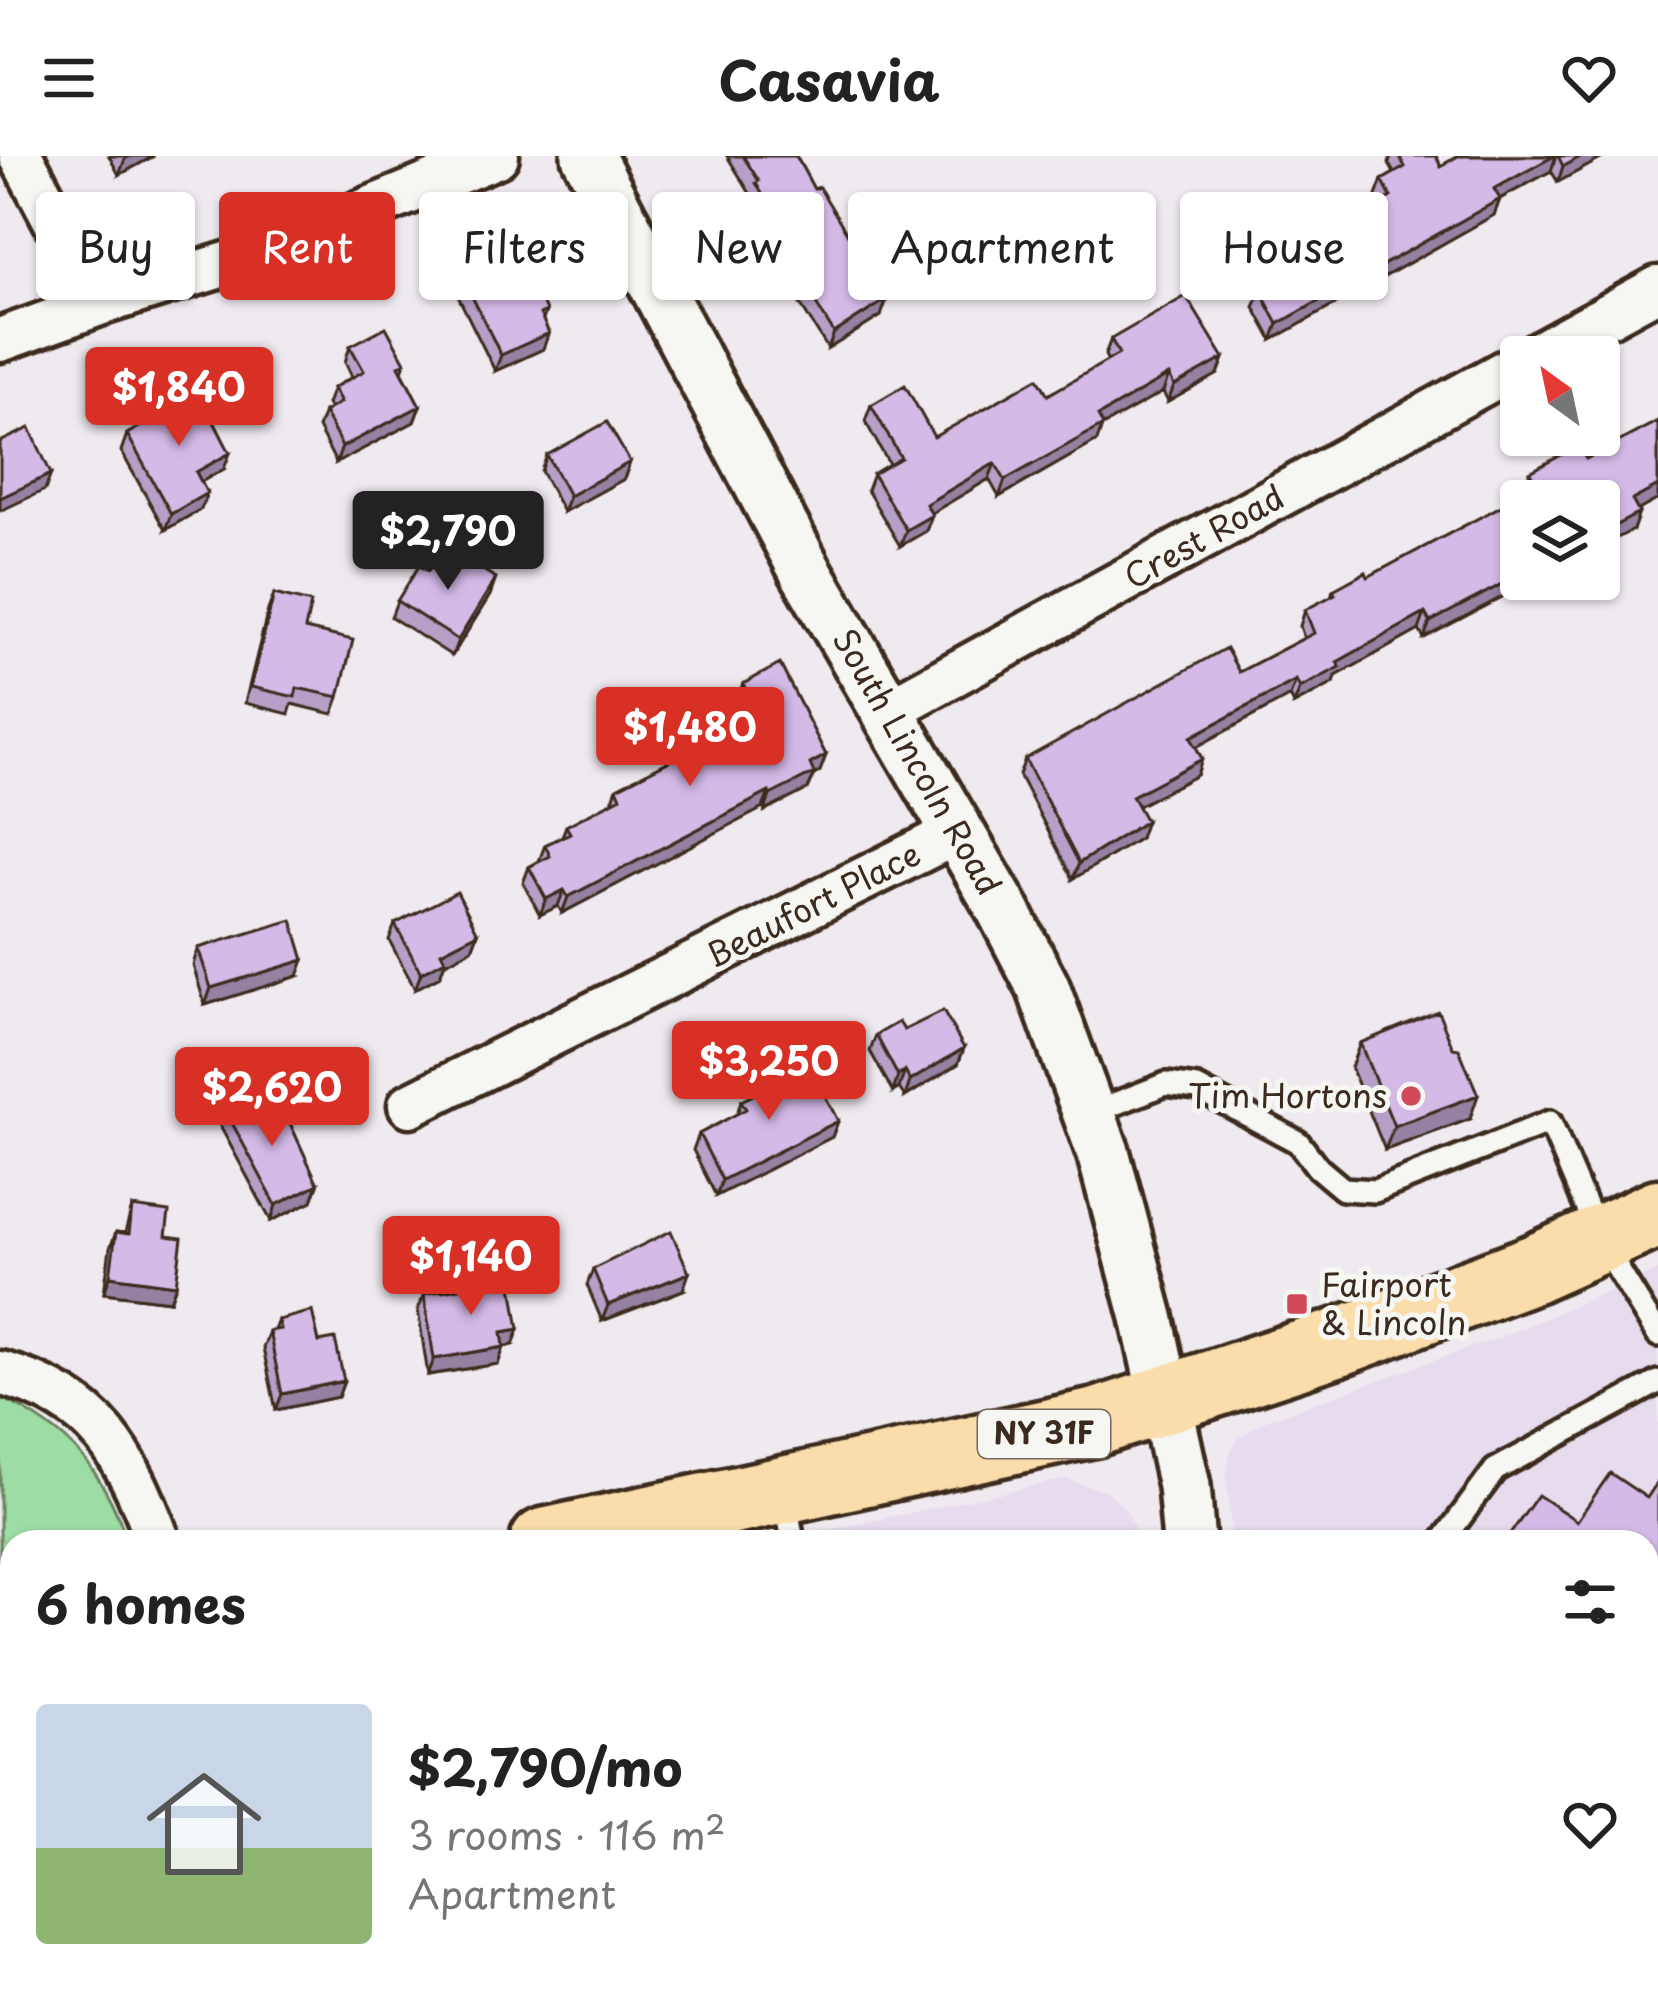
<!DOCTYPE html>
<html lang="en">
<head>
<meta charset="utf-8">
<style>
  :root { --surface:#fff; --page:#f2f2f2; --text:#222; --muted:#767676; --line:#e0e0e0; --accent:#d93025 }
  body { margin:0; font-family:"Playpen Sans",sans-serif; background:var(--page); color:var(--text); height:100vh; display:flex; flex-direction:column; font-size:45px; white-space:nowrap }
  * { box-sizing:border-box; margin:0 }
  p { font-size:39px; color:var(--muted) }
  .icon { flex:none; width:66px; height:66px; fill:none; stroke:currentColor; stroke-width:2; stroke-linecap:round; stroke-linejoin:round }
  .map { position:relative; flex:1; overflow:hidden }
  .side { position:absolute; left:0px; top:1374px; width:1659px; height:468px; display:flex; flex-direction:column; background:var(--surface); border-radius:36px 36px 0 0; box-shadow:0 3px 9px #0004 }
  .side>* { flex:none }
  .top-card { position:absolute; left:36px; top:36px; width:1587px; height:108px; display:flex; gap:24px }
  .needle { width:78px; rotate:327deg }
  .buttons { position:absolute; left:1500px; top:180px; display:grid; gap:24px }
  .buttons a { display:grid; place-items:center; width:120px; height:120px; border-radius:12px; background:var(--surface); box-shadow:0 3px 9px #0004; font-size:60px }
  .price { position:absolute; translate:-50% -102px; padding:0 27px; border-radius:12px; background:var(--accent); color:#fff; font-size:39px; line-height:78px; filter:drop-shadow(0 3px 6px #0008) }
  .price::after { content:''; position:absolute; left:50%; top:72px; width:36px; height:27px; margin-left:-18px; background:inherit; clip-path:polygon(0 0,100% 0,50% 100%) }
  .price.selected { background:#222; color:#fff }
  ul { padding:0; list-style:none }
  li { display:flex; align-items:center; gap:36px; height:300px; padding:0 36px }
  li+li { border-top:3px solid var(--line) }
  li span { display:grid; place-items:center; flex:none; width:336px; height:240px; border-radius:12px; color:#555 }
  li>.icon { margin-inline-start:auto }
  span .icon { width:144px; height:144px; fill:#fffc; stroke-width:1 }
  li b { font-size:51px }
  h2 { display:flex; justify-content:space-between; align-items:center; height:144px; padding:0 36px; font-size:51px }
  .pill { padding:0 42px; border-radius:12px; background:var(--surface); box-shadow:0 3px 9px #0004; font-size:42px; line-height:108px }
  .pill.selected { background:var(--accent); color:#fff }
  header { display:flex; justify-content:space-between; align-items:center; height:156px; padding:0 36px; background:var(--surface); font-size:54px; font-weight:700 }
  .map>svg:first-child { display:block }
  .built { fill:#e7dcee }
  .green { fill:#9ddca4; stroke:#6c8361; stroke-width:3 }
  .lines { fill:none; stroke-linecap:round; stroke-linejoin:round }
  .service-casing { stroke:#3b2a1e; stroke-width:30 }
  .minor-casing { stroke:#3b2a1e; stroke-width:51 }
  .tertiary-casing { stroke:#3b2a1e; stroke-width:60 }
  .primary-casing { stroke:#3b2a1e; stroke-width:75 }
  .service { stroke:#f6f6f2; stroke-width:21 }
  .minor { stroke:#f6f6f2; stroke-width:42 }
  .tertiary { stroke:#f6f6f2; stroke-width:51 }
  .primary { stroke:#fbddab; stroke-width:66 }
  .wall { fill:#b7a0c8; stroke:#3b2a1e; stroke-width:3 }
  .shaded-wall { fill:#9582a2; stroke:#3b2a1e; stroke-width:3 }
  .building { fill:#d5bae8; stroke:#3b2a1e; stroke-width:3 }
  .poi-dot { fill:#d1495b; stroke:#f6f6f2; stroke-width:4.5 }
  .labels { text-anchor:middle; stroke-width:10; stroke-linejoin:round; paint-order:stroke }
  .shield { fill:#f6f6f2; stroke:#73675e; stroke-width:3 }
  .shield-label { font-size:30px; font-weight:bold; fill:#3b2a1e }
  .street-label { font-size:33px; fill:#3b2a1e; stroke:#f6f6f2 }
  .poi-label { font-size:33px; fill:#3b2a1e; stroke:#f6f6f2; text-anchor:end }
</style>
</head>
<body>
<header><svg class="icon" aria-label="menu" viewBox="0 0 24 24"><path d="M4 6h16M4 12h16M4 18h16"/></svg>Casavia<svg class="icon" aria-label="heart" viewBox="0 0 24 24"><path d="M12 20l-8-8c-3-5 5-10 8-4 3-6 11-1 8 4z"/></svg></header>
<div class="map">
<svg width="1658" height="1842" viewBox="0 0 1658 1842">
  <rect width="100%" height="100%" fill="#efeaf0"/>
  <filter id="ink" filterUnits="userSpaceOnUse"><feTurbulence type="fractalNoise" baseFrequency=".00833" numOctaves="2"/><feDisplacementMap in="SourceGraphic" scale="24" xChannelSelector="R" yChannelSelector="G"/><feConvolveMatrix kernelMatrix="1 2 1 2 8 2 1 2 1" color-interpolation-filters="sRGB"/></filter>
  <g filter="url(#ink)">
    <path class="built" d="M1658 1114V1842H1272L1273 1830H1647V1386H1232L1226 1317 1230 1296 1239 1282 1263 1265 1495 1183Z
      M1066 1323 1107 1335 1124 1351 1133 1367 1136 1386H773Z
      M12 1549V1830H1194L1195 1842H0V1552Z"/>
    <path class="green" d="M0 1241C70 1275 102 1312 128 1386H12V1446L0 1448Z"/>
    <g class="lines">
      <g class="service-casing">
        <path id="service" d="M1091 957 1166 928 1197 932 1298 986 1318 1012 1343 1033 1375 1035 1550 966 1600 1084 1658 1179
          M785 1339 793 1386
          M1442 1386 1495 1314 1658 1226
          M0 1712 12 1709
          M641 1830 644 1842
          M902 1830 903 1842
          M987 1830 988 1842
          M1415 1830 1416 1842
          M1101 1836 1124 1830
          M1043 1842 1101 1836V1830
          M1160 1842 1161 1830"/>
      </g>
      <g class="minor-casing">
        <path id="minor" d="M21 0 99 148
          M0 184 99 148 265 96 497 0
          M1532 201 1658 132
          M887 555 1521 207
          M410 949 958 676
          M0 1217C99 1244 125 1297 159 1386"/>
      </g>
      <g class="tertiary-casing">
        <path id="tertiary" d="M588 0 805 414 1002 752 1043 831 1103 996 1147 1161 1184 1330 1189 1386
          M1231 1830 1232 1842"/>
      </g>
      <g class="primary-casing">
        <path id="primary" d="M544 1386 1097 1266 1339 1186 1533 1113 1658 1057
          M0 1499 12 1497"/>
      </g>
      <use href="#service" class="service"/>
      <use href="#minor" class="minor"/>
      <use href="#tertiary" class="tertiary"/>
      <use href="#primary" class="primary"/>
    </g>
    <path class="wall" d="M109 0H154L119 19Z
      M727 0H796L881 160 828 193 797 143 800 132 750 43 751 39Z
      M1391 0H1436L1441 10 1458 0H1606L1558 26 1551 15 1500 43 1494 59 1272 184 1254 151 1262 133 1251 114 1257 98 1327 78 1380 48 1376 40 1382 24 1394 17 1389 8Z
      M446 88 546 155 543 164V193L495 215 440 104Z
      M1111 183 1224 202 1218 218 1168 246 1163 236 1102 270 1097 285 999 341 989 323 931 357 926 375 900 390 867 334 873 318 889 308 865 265 871 249 934 281 1048 239 1108 205 1105 199Z
      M350 190 405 206 402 215 420 250 414 266 336 307 318 272 324 256 330 253 327 248 333 232 352 221 345 206Z
      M142 259 224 313 201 326V353L165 374 121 295 127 278 137 273Z
      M1658 265V343L1637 354 1633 374 1599 345H1521L1536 423 1424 482 1419 474 1336 520 1334 527 1294 548 1290 540 1196 591 1202 603 1197 619 1138 650 1140 682 1073 723 1019 619 1025 603 1239 516 1304 482 1300 470 1305 454 1331 441 1333 434 1368 421 1526 337 1524 332 1530 316 1586 303Z
      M547 299 630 306 624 323 563 356 541 315Z
      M440 409 496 422 490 439 452 500 391 461 397 445 428 415Z
      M274 438 305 473 339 541 333 558 292 548 289 558 245 547 268 454Z
      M743 528 826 599 820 615 814 619 808 633 765 655 763 652 562 757 558 750 540 759 523 727 529 711 539 705 545 689 562 680 566 670 612 646 617 632 725 577 719 566 725 550 737 543Z
      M395 768 478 777 472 793 444 808 440 820 415 833 389 784Z
      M198 792 298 820 205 849 193 809Z
      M904 874 964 892 958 908 905 941 899 932 893 936 870 895 876 879Z
      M1360 887 1470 963 1385 994 1351 911Z
      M741 945 838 965 832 981 716 1040 693 994 699 978 737 958Z
      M224 952 277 972 318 1028 312 1045 271 1065 219 968Z
      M132 1051 166 1080 170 1145 104 1137 110 1092 116 1076 125 1077Z
      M593 1113 683 1134 602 1165 587 1129Z
      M424 1138 513 1189 504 1191 498 1208 428 1219 418 1154Z
      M278 1164 344 1225 338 1241 276 1254 263 1192 269 1175 274 1174Z
      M762 1830H874L875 1842H763Z"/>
    <path class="shaded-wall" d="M131 0H154L119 19 125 3Z
      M1554 0H1556L1551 15 1488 49 1494 33Z
      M1582 0H1606L1558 26 1563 10Z
      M1500 43 1494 59 1272 184 1278 168Z
      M887 143 881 160 828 193 834 177Z
      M549 177 543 193 495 215 501 199Z
      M1224 202 1218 218 1168 246 1174 230Z
      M1169 219 1163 236 1102 270 1097 285 999 341 1005 324 1098 260Z
      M420 250 414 266 336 307 342 291Z
      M230 297 224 313 190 332 196 316Z
      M630 306 624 323 563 356 569 340Z
      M995 307 989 323 920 364 926 348Z
      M51 318 45 334 0 355V342Z
      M1658 330V343L1626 361 1632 344Z
      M207 337 201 353 165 374 171 358Z
      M1639 357 1633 374 1599 391V378Z
      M932 359 926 375 900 390 906 374Z
      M1521 418V423H1536L1424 482 1430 466Z
      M496 422 490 439 452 500 458 484Z
      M1425 457 1419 474 1336 520 1334 527 1294 548 1300 532 1337 506Z
      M1296 524 1290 540 1185 597 1191 581Z
      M826 599 820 615 814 619 808 633 765 655 770 639 810 608Z
      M1202 603 1197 619 1126 656 1132 640Z
      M769 636 763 652 562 757 568 741Z
      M1146 665 1140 682 1073 723 1079 707Z
      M564 734 558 750 540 759 546 743Z
      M478 777 472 793 444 808 440 820 415 833 421 817 441 796Z
      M304 804 298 820 205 849 211 832Z
      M964 892 958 908 905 941 910 925Z
      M905 915 899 932 893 936 898 920Z
      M1478 939 1470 963 1385 994 1394 970Z
      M838 965 832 981 716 1040 722 1024Z
      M318 1028 312 1045 271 1065 276 1049Z
      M689 1117 683 1134 602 1165 608 1149Z
      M110 1120 176 1129 170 1145 104 1137Z
      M519 1173 513 1189 496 1192 502 1176Z
      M504 1191 498 1208 428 1219 434 1203Z
      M344 1225 338 1241 276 1254 282 1238Z
      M1658 1617V1628L1647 1644V1633Z
      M1658 1756V1767L1647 1783V1772Z
      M782 1830H835L831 1842H770L774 1831Z"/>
    <path class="building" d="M743 0H796L814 33 819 31 887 143 834 177 803 127 810 122 756 27 759 25Z
      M1399 0H1436L1441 10 1458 0H1554L1494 33 1500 43 1278 168 1260 134 1273 127 1257 98 1319 64 1327 78 1391 41 1382 24 1405 11Z
      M1558 0H1582L1563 10Z
      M503 62 546 155 540 158 549 177 501 199 446 88Z
      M1186 140 1224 202 1174 230 1169 219 1098 260 1103 269 1005 324 995 307 926 348 932 359 906 374 873 318 901 302 871 249 905 229 934 281 1038 222 1048 239 1119 198 1111 183Z
      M386 171 405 206 399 210 420 250 342 291 324 256 341 246 333 232 364 215 350 190Z
      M200 238 230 297 196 316 207 337 171 358 127 278 146 267 142 259 177 239 182 249Z
      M1658 265V330L1632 344 1639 357 1599 378V345H1521V418L1430 466 1425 457 1337 506 1340 511 1300 532 1296 524 1191 581 1202 603 1132 640 1146 665 1079 707 1025 603 1226 492 1239 516 1314 477 1305 454 1335 438 1333 434 1366 416 1368 421 1537 331 1530 316 1578 290 1586 303Z
      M607 266 630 306 569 340 547 299Z
      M30 272 51 318 0 342V286Z
      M450 394 496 422 458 484 397 445 419 410 428 415 434 405 440 409Z
      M274 438 311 447 305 473 353 484 339 541 297 532 295 541 251 531Z
      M780 508 826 599 810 608 814 617 770 639 769 636 568 741 564 734 546 743 529 711 550 700 545 689 570 677 566 670 621 641 617 632 736 571 725 550 748 538 743 528Z
      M457 736 478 777 441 796 445 804 421 817 395 768Z
      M292 764 304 804 211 832 198 792Z
      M943 855 964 892 910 925 905 915 898 920 876 879 899 866 904 874Z
      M1438 855 1453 892 1459 893 1478 939 1394 970 1360 887Z
      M810 910 838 965 722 1024 699 978 746 953 741 945Z
      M258 935 277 972 289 965 318 1028 276 1049 224 952Z
      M132 1051 169 1056 166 1080 182 1082 176 1129 110 1120 116 1076 129 1078Z
      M671 1075 689 1117 608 1149 593 1113Z
      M511 1123 519 1173 502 1176 504 1191 434 1203 424 1138Z
      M312 1155 319 1186 335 1183 344 1225 282 1238 269 1175 280 1173 278 1164Z
      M1610 1317 1647 1342 1658 1325V1617L1647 1633V1386H1508L1506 1384 1538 1339 1577 1365Z
      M1647 1705 1658 1713V1756L1647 1772Z
      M839 1830H874L875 1842H840Z"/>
  </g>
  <g class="poi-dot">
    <circle cx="1411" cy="940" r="12"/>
    <rect x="1285" y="1136" width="24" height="24" rx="6"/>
  </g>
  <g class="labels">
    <rect class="shield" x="978" y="1254" width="132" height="48" rx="9"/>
    <g class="shield-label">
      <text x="1044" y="1288">NY 31F</text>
    </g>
    <g class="street-label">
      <text transform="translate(1204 381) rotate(-29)" y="12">Crest Road</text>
      <text transform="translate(917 606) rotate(60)" y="12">South Lincoln Road</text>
      <text transform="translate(813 749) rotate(-27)" y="12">Beaufort Place</text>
    </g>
    <g class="poi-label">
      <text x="1387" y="952">Tim Hortons</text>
      <text x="1321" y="1141" text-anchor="start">Fairport<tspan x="1321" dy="38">&amp; Lincoln</tspan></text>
    </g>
  </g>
</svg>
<div class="buttons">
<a><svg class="needle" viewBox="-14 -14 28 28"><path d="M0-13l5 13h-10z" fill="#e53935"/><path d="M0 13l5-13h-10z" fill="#767676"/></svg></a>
<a><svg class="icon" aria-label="layers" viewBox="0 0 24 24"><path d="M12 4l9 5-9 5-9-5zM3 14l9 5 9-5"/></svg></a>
</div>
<b class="price" style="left:179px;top:293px">$1,840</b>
<b class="price selected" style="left:448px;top:437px">$2,790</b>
<b class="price" style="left:690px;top:633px">$1,480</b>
<b class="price" style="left:769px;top:967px">$3,250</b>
<b class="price" style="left:272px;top:993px">$2,620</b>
<b class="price" style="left:471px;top:1162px">$1,140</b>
<div class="top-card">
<a class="pill">Buy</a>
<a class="pill selected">Rent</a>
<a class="pill">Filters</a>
<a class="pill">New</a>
<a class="pill">Apartment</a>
<a class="pill">House</a>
</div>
<section class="side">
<h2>6 homes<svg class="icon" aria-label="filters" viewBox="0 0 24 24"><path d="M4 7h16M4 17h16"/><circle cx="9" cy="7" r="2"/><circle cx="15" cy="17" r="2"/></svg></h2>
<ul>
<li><span style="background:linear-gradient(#c9d6e8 60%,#8fb573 0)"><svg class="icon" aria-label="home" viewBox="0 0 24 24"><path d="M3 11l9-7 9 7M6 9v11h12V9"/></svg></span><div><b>$2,790/mo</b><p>3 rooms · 116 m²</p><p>Apartment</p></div><svg class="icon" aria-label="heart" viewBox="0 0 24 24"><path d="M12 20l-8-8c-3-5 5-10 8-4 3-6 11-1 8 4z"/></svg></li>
</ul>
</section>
</div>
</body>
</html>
